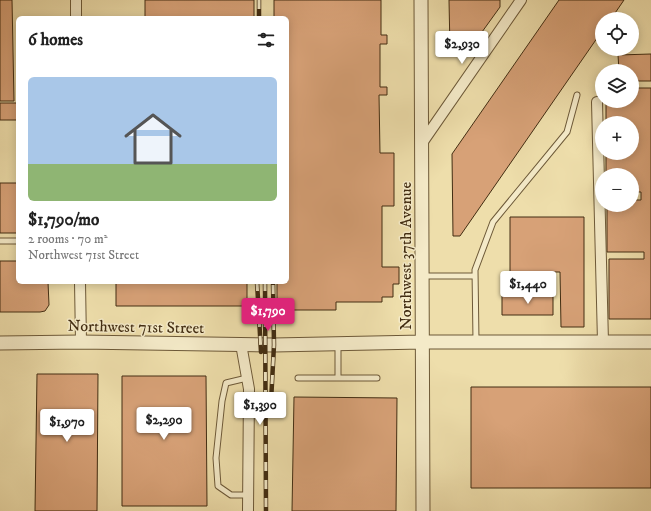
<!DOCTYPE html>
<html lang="en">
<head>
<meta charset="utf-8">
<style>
  :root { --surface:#fff; --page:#f6f6f6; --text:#222; --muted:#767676; --accent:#db2777 }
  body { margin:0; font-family:"IM FELL DW Pica",serif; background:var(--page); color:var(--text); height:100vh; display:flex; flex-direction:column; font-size:15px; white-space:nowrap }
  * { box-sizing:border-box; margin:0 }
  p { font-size:13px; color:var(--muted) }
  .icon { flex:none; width:22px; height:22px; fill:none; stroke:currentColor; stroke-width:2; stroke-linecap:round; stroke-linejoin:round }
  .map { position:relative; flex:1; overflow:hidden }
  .details { position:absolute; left:16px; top:16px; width:273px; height:268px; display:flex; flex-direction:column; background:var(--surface); border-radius:6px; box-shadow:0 2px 10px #0003 }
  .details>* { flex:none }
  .buttons { position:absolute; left:595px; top:12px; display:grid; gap:8px }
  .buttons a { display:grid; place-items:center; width:44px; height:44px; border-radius:50%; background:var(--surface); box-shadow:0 2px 10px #0003; font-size:20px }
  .price { position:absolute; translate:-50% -34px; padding:0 9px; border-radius:4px; background:#fff; color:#222; font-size:13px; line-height:26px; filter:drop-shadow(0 1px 2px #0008) }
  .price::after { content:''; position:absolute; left:50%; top:24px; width:12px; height:9px; margin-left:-6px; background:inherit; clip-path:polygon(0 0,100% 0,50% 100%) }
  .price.selected { background:var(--accent); color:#fff }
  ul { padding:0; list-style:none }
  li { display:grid; align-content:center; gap:8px; height:212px; padding:0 12px }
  li span { display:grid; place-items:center; height:124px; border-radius:6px; color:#555 }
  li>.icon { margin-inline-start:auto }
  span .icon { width:72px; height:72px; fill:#fffc; stroke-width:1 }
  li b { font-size:17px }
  h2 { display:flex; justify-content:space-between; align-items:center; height:48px; padding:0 12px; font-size:17px }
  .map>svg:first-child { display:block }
  .building { fill:#d7a177; stroke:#422d12 }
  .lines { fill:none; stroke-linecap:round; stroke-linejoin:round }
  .service-casing { stroke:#6d5938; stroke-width:7 }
  .minor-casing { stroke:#6d5938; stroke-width:12 }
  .tertiary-casing { stroke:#6d5938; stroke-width:15 }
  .service { stroke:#f4eac8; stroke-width:5 }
  .minor { stroke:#f4eac8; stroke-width:10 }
  .tertiary { stroke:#f4eac8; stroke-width:13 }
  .rail-casing { stroke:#422d12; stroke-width:4.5 }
  .rail { stroke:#f4eac8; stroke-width:3; stroke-dasharray:9; stroke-linecap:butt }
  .labels { text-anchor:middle; stroke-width:3; stroke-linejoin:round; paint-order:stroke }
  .street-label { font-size:16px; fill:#422d12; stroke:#f4eac8 }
</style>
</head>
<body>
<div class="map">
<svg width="651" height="511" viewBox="0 0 651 511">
  <rect width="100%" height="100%" fill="#eedeab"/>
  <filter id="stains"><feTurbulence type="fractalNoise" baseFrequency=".005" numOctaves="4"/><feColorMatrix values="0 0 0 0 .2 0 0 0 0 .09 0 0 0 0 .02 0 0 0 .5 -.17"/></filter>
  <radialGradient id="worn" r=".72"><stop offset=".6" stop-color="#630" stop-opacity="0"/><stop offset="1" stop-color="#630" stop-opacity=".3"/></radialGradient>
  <path class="building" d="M0 0H12L14 101H0Z
    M145 0H254V18H145Z
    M274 0H381V35H387V44H380V87H387V95H379L380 153H394V206H382V267H399V284H393V297H382V302H336V310H277V282H287V18H274Z
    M449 0H500V7L469 50H450Z
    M559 0H624L611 19H602V31L460 236H453L452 154Z
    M651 54V81H632V71H619L618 55Z
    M632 88H651V319H609V259H644V252H607V205H632V200H641V192H632V175H606V153H632V123H606V101H632Z
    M0 103H18V120H0Z
    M0 183H18V233H0Z
    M510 217H584V327H561L560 272H510Z
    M0 261H18V282H48L49 305 45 311 40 312H0Z
    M116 282H247V306H116Z
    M502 295H553V315H502Z
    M37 374H98L97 511H35Z
    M122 376H206L207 506H122Z
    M471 387H651V488H471Z
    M294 397 397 398 396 511H292Z"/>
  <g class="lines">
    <g class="service-casing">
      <path id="service" d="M0 241H18
        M422 276H475
        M476 341 475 270 493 222 567 132 577 95
        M247 378 226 383 222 401 216 458 218 486 231 495H248
        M298 378H377
        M338 378V345"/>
    </g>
    <g class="minor-casing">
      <path id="minor" d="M76 0V18
        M597 102 603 342
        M422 143 521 0
        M80 282 81 342
        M241 344 249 389 248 511"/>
    </g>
    <g class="tertiary-casing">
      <path id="tertiary" d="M421 0 423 511
        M0 343 81 342 274 345 422 342H651"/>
    </g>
    <use href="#service" class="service"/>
    <use href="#minor" class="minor"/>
    <use href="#tertiary" class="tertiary"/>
    <g class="rail-casing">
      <path id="rail" d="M259 0V18
        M257 282 261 352
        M265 282 266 511
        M271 402 274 345 273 282"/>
    </g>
    <use href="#rail" class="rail"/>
  </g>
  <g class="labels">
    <g class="street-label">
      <text transform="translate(405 256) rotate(-90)" y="6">Northwest 37th Avenue</text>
      <text transform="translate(136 326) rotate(1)" y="6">Northwest 71st Street</text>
    </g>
  </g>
  <rect width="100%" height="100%" filter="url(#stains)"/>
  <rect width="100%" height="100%" fill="url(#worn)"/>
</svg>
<div class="buttons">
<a><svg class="icon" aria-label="locate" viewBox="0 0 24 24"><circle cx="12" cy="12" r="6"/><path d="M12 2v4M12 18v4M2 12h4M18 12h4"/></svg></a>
<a><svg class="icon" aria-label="layers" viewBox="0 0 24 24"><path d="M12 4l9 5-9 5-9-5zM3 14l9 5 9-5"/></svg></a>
<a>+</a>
<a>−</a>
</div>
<b class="price" style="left:462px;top:65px">$2,930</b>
<b class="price" style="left:528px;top:305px">$1,440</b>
<b class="price selected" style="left:268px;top:332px">$1,790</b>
<b class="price" style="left:260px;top:426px">$1,390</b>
<b class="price" style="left:164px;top:441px">$2,290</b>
<b class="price" style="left:67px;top:443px">$1,970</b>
<section class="details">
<h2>6 homes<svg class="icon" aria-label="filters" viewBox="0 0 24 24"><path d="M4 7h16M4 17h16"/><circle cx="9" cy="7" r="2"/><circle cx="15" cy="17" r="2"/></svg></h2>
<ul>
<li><span style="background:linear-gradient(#a9c7e8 70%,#8fb573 0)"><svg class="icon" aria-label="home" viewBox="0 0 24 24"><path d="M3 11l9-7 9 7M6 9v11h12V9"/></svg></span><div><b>$1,790/mo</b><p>2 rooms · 70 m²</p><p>Northwest 71st Street</p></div></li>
</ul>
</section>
</div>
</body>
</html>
